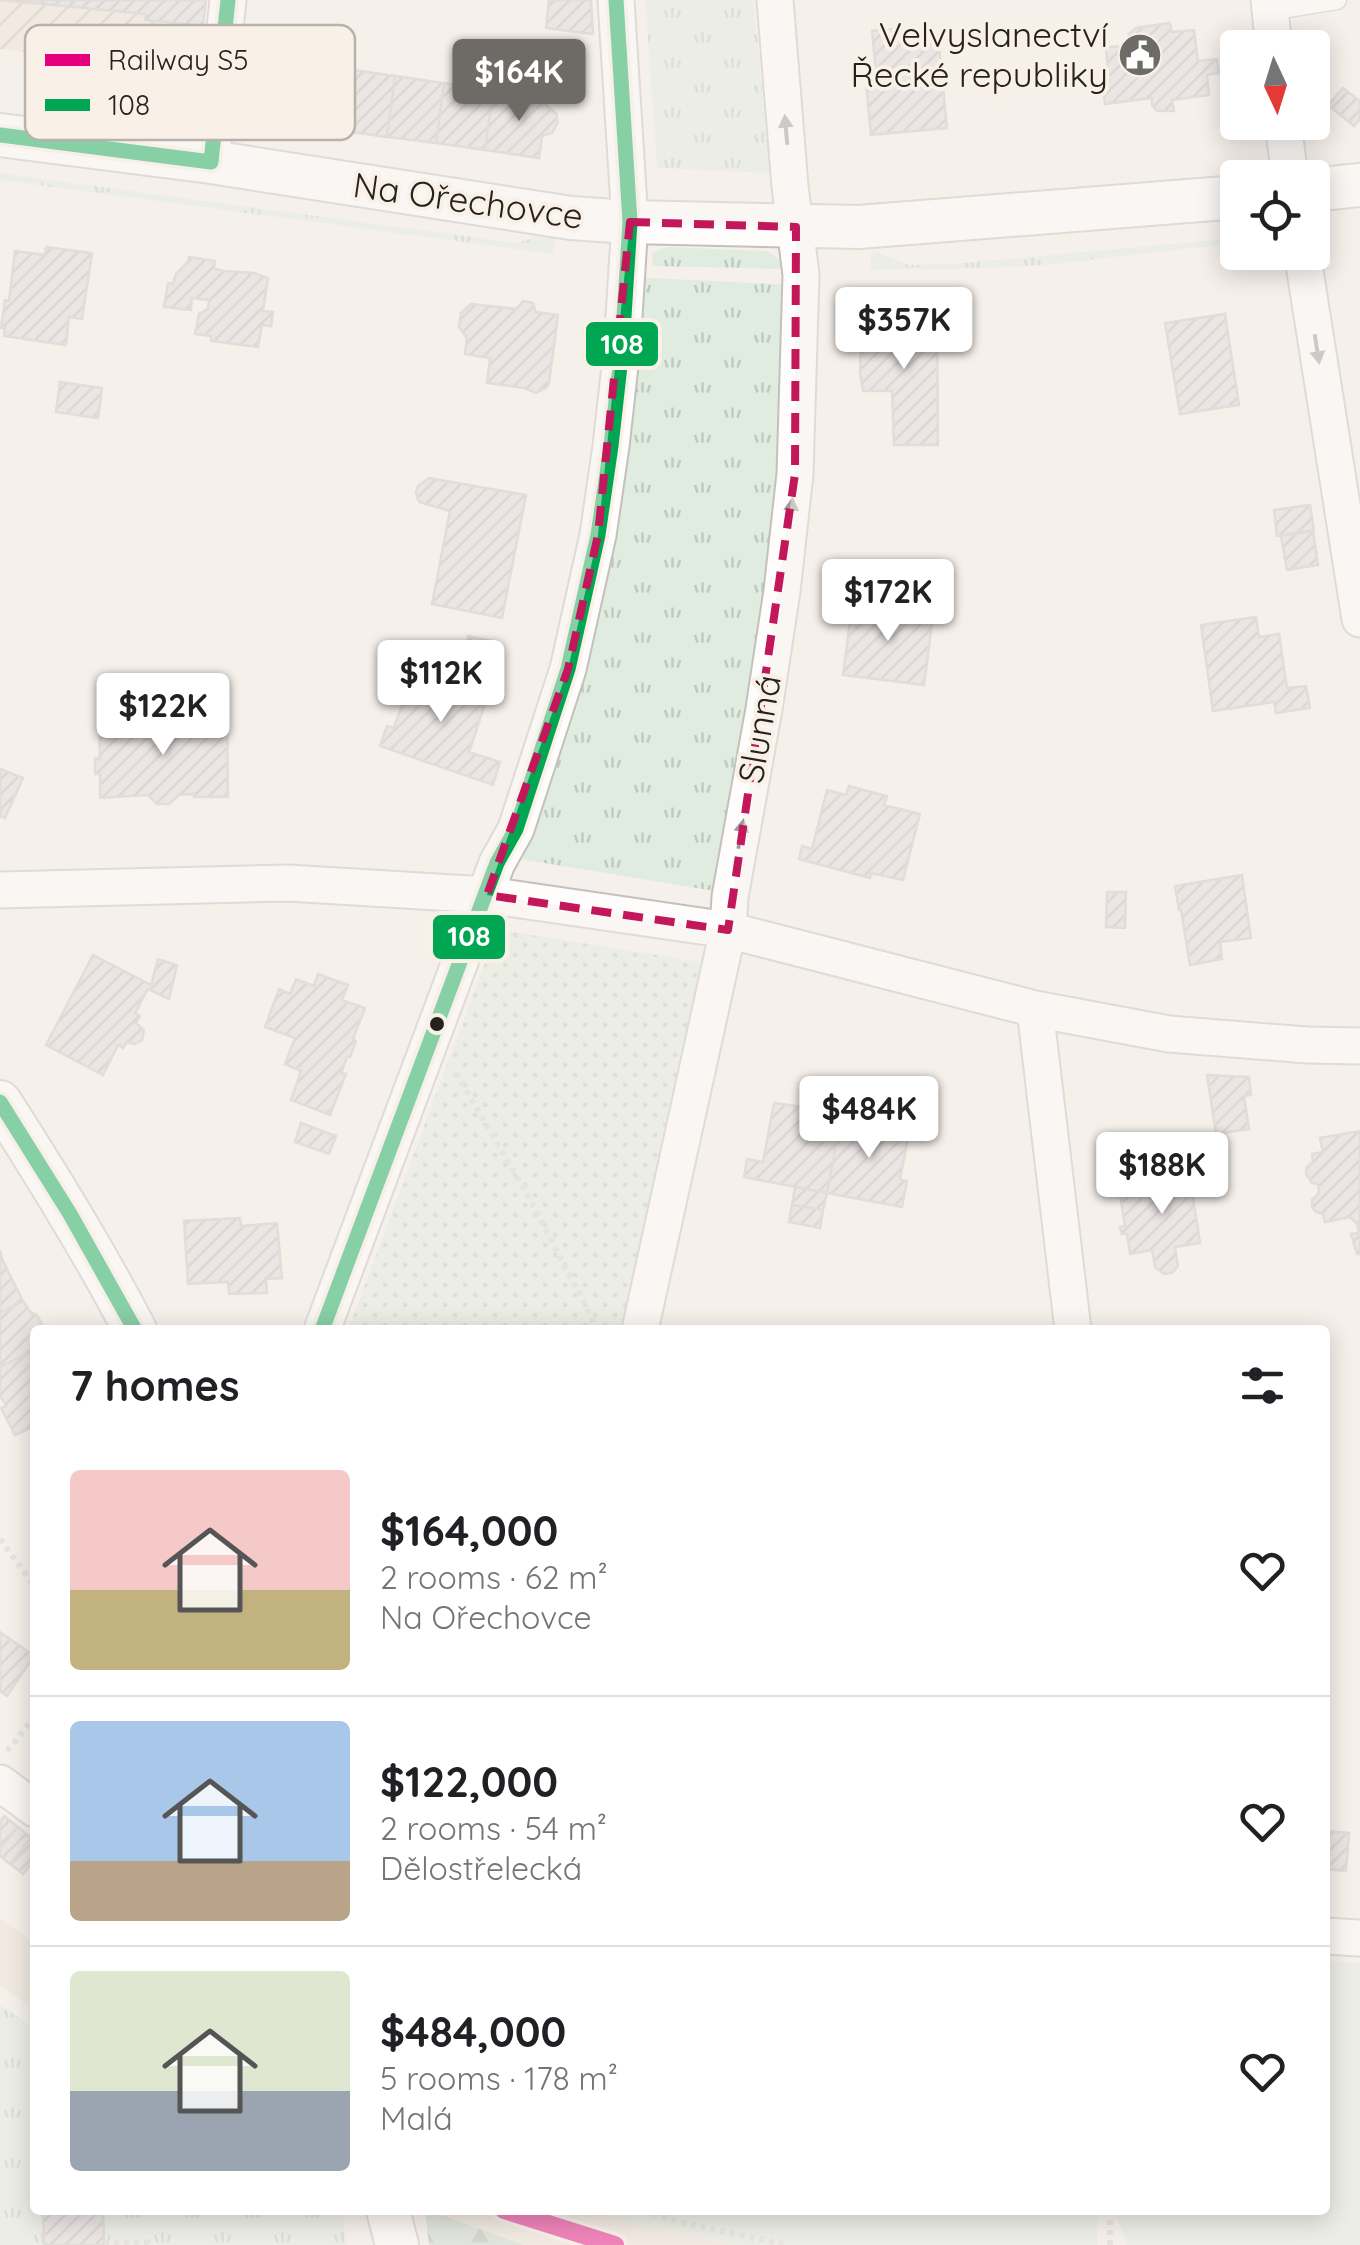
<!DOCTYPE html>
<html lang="en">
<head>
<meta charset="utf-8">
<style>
  :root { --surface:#fff; --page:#f2f2f2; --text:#202124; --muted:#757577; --line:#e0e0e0; --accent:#6e6a66 }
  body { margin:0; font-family:Quicksand,sans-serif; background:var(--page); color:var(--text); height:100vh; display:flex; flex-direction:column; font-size:38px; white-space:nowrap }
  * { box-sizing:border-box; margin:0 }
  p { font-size:32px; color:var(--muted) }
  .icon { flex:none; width:55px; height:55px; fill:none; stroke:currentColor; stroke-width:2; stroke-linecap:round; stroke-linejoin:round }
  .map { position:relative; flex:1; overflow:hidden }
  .side { position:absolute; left:30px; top:1325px; width:1300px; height:890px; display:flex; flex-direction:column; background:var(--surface); border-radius:10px; box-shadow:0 5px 25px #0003 }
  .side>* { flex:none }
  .needle { width:65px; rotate:176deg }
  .controls { position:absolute; left:1220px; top:30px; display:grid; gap:20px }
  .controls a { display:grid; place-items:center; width:110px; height:110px; border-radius:10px; background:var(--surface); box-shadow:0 5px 25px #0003; font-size:50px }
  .price { position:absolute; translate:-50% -85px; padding:0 22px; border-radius:10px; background:#fff; color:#222; font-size:32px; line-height:65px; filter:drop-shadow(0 2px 5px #0008) }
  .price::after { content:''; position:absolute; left:50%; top:60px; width:30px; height:22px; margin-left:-15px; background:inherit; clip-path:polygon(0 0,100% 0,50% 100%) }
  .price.selected { background:var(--accent); color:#fff }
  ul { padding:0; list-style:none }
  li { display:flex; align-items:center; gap:30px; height:250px; padding:0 40px }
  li+li { border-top:2px solid var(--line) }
  li span { display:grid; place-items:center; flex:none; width:280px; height:200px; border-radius:10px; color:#555 }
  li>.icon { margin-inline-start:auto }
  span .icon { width:120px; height:120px; fill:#fffc; stroke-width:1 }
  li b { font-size:42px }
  h2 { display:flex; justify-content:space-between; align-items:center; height:120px; padding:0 40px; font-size:42px }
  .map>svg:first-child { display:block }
  .industrial { fill:url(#industrial-furrows) }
  .built { fill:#ede2d8 }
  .grass { fill:url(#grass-tufts) }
  .forest { fill:url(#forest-firs) }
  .park { fill:url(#park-dots) }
  .garden { fill:#e0ece0 }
  .building { fill:url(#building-hatch); stroke:#c8c5c4; stroke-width:2.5 }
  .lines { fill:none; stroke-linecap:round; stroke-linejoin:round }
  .service-casing { stroke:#c4c0bc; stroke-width:21 }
  .minor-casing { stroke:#c4c0bc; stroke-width:39 }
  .tertiary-casing { stroke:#c4c0bc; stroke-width:46 }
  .path { stroke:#d5d4d2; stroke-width:6; stroke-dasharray:5 5; stroke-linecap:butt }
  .service { stroke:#fefdfc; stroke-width:18 }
  .minor { stroke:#fefdfc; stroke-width:35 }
  .tertiary { stroke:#fefdfc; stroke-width:42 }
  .bus-1-casing { stroke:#f9f0e7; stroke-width:22 }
  .bus-1 { stroke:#00a651; stroke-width:15 }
  .rail-1-casing { stroke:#f9f0e7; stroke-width:25 }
  .rail-1 { stroke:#e5007d; stroke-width:18 }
  .oneway { fill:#9c9a98 }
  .marked { fill:none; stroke:#c2185b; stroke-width:8; stroke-dasharray:20 12; stroke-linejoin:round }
  .bus-dot { fill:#25221e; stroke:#f9f0e7; stroke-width:4 }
  .labels { text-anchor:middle; stroke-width:8; stroke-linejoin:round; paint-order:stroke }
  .poi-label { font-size:35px; fill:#25221e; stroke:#f9f0e7; text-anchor:end }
  .street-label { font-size:35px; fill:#25221e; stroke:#f9f0e7 }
  .key { fill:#f9f0e7; stroke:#b9b2ab; stroke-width:2.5 }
  .key-label { font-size:28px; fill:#25221e }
  .line-badge { stroke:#f9f0e7; stroke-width:4 }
  .badge-label { font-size:28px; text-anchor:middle; font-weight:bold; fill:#fff }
</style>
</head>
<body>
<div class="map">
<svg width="1360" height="2245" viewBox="0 0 1360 2245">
  <defs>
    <pattern id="industrial-furrows" width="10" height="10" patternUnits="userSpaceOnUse" patternTransform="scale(2.5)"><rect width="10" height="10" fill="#ede2d8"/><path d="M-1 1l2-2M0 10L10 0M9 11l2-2" fill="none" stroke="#cbc2b9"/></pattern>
    <pattern id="grass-tufts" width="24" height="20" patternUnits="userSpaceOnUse" patternTransform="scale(2.5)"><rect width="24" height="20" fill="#e0ece0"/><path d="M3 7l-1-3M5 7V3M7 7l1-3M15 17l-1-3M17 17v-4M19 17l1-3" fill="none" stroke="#c0cac0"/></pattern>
    <pattern id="forest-firs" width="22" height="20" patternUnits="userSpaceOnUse" patternTransform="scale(2.5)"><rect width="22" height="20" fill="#c7d7c9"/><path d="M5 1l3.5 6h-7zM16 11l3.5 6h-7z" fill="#abb8ac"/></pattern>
    <pattern id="park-dots" width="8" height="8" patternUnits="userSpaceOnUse" patternTransform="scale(2.5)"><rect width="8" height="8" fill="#e0ece0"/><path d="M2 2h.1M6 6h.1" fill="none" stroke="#c0cac0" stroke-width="1.8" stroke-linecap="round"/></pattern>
    <pattern id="building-hatch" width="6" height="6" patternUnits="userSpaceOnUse" patternTransform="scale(2.5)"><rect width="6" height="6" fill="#ddd7db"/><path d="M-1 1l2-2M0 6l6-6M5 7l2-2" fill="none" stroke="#beb8bc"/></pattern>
  </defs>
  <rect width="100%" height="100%" fill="#f5f0eb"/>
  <path class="industrial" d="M0 0H206L192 110 65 94 36 53 0 49Z"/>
  <path class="built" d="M0 1918 35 1943V2010L0 1986Z
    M428 2210H594L643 2226 735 2245H524Z"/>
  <path class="grass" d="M645 0H754L770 173 657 168Z
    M0 173 517 243 546 234 556 236 553 254 0 180Z
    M1237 238V243L1045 265 962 269 871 270V253L877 252 909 265 963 263Z
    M667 247 767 251 783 262 786 269 653 266 652 253Z
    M653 278 791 285 780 531 715 891 514 858 640 279Z
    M0 2004 35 2029V2210H43L44 2245H0Z
    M103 2210H342L347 2245H104Z"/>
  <path class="forest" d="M425 2210H428L524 2245H429Z"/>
  <path class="park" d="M501 930 701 962 698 989 626 1330H348L494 938Z"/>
  <path class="garden" d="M1325 1961 1360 1963V2245H1127L1118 2220V2210H1325Z
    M594 2210H1097V2245H735L643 2226Z"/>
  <path class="building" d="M1 0H206L203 26 145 20 146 14Z
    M549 0H591L593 34 546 28Z
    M1170 23 1172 32 1194 30 1198 61 1217 59 1219 73 1207 75 1209 95 1172 100 1174 111H1157L1152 105V98L1105 104 1102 83 1109 82 1106 47 1129 46V34L1136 28Z
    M904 28 905 39 938 36 947 128 871 135 866 84 877 83 872 31Z
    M347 69 395 76 387 137 338 130Z
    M395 76 444 83 436 143 387 137Z
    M444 83 493 90 485 150 436 143Z
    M1343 88 1360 101V119L1354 126 1328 105Z
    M493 90 547 97 546 105 556 113 558 122 552 133 542 136 539 158 485 150Z
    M46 247 92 253 82 319 69 317 66 345 4 336 5 328H1L5 300 9 301 15 251 45 255Z
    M189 257 215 261 214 268 223 271 254 273 268 278 263 311 273 312 271 326 262 325 258 347 211 341V336L195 334 199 314 208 309 209 300 192 298 191 310 164 307 168 283 173 284 176 274 188 262Z
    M523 301 533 303 536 312 558 315 549 383 546 388 536 393 524 388 487 383 490 358 465 354 467 338 459 327 461 313 471 304 516 309Z
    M877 313 888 316 937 315 938 445H894L892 391H863L860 374 862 316Z
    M1225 314 1239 405 1180 414 1165 323Z
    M60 382 102 388 98 418 56 412Z
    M429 478 526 495 502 618 432 604 450 511 419 502 416 493 418 486Z
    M1310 505 1314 530 1277 536 1274 510Z
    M1313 531 1318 565 1287 570 1281 536Z
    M893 602 902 608 904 612 933 616 924 685 843 675 852 605 880 609 885 604Z
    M1256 617 1259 637 1279 634 1287 688 1306 686 1310 708 1276 713 1274 702 1213 711 1201 625Z
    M468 636 496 642 492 659 464 653Z
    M405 665 489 692 469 752 500 762 493 785 380 746 387 726 394 728 408 688 400 686Z
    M193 711H227L228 797H194V794L179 795 169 804H157L148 795 100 798V774H95V758L100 759 99 712H133L134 726H193Z
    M0 769 23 778 5 818 0 816Z
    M849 786 887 796 884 805 920 814 903 880 871 873 870 878 799 859 802 846 812 849 827 790 846 795Z
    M1242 875 1251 938 1220 942 1222 959 1190 965 1181 910H1179L1175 886Z
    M1107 892H1126L1125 928 1106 927Z
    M93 955 151 985 158 959 177 965 169 999 148 989 135 1013 140 1016 136 1023 144 1030 142 1040 135 1044 127 1042 123 1048 118 1045 103 1075 46 1045Z
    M318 974 348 985 342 1000 365 1008 353 1039 356 1041 350 1057H347L341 1073 346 1074 330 1115 291 1100 301 1071 285 1064 295 1038 265 1027 279 989 290 994 296 979 314 986Z
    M1207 1075 1249 1077 1251 1095 1244 1096 1249 1129 1216 1134Z
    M774 1103 842 1112 827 1193 744 1177 747 1159 763 1162Z
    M842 1112 910 1128 900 1179 907 1181 902 1207 827 1193Z
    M301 1123 336 1136 329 1154 295 1142Z
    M1360 1131V1254H1357L1351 1234 1359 1233 1357 1224 1350 1217 1325 1222 1323 1214 1316 1212 1312 1207V1200L1319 1193 1318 1184 1312 1183 1306 1174 1307 1167 1313 1162 1312 1154 1323 1152 1320 1138Z
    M1191 1163 1194 1183 1191 1184 1200 1243 1175 1247 1178 1266 1172 1273 1164 1274 1155 1267 1152 1250 1130 1254 1127 1234H1122L1120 1227 1125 1226 1120 1194 1160 1188 1158 1169Z
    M795 1187 827 1193 823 1210 792 1205Z
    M792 1205 823 1210 820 1228 789 1222Z
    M240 1218 241 1226 277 1223 282 1278 266 1279 267 1293 229 1294 228 1282 188 1284 184 1221Z
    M0 1250 2 1259 23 1301 0 1313Z
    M23 1301 31 1313 37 1315 42 1324 40 1330H35V1350L0 1367V1313Z
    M35 1350V1426L15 1435 1 1408 6 1406 0 1395V1367Z
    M0 1632 34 1656 7 1696 0 1691Z
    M4 1816 18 1827 0 1849V1822Z
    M18 1827 31 1838 10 1864 0 1856V1849Z
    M1325 1831 1349 1833 1346 1871 1325 1869Z
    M31 1838 35 1841V1859L23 1874 10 1864Z
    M43 2210H103L104 2245H44Z"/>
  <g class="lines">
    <g class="service-casing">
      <path id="service" d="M1270 11 1337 0"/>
    </g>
    <g class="minor-casing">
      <path id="minor" d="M1269 0 1274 48
        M1283 122 1290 178
        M211 162 228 0
        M1302 252 1360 619
        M0 890 288 883 487 895 728 930 1035 1009 1169 1034 1307 1045 1360 1046
        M1035 1009 1073 1330
        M322 1330 497 863 516 829 568 669 598 535 611 446 622 348 630 222 616 0
        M640 1330 728 930 730 897 764 709 782 591 795 474 801 275 790 186 775 0
        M0 1783 35 1809
        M1325 1936 1360 1938"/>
    </g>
    <g class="tertiary-casing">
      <path id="tertiary" d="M0 135 211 162 571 218 630 222 859 227 1238 197
        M1312 190 1360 185
        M0 1102C48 1177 94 1251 135 1330
        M388 2210 397 2245"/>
    </g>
    <path class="path" d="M456 1073 531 1201 598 1330
      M0 1539 35 1587
      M7 1751 35 1716
      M643 2210 679 2222 787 2245
      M1110 2210V2245
      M104 2244 148 2242V2245"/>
    <use href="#service" class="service"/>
    <use href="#minor" class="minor"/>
    <use href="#tertiary" class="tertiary"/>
    <g class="bus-1-casing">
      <path id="bus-1" d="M0 135 211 162 228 0
        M0 1102 70 1214 135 1330
        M322 1330 497 863 516 829 568 669 598 535 611 446 622 348 630 222 616 0"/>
    </g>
    <use href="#bus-1" class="bus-1"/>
    <g class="rail-1-casing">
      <path id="rail-1" d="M504 2210 615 2245"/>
    </g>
    <use href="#rail-1" class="rail-1"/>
  </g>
  <defs><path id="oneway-solid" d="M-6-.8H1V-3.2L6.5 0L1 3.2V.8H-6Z" transform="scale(2.5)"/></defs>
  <g class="oneway">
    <use href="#oneway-solid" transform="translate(786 130) rotate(-95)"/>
    <use href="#oneway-solid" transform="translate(1317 349) rotate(81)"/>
    <use href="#oneway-solid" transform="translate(791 513) rotate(-84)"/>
    <use href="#oneway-solid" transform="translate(741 834) rotate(-80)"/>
  </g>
  <path d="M0 0H1360V2245H0ZM630 222 796 227 795 474 728 930 487 895 568 669 598 535Z" fill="#f5f0eb" fill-opacity=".55" fill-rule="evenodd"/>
  <path class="marked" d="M630 222 796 227 795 474 728 930 487 895 568 669 598 535Z"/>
  <defs>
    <g id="civic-disc" transform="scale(2.25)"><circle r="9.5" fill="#6e6a66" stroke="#f9f0e7"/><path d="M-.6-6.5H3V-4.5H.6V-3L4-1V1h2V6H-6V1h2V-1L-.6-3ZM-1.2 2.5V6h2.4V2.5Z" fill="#fff"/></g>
  </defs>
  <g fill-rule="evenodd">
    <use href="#civic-disc" x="1140" y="55"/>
  </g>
  <circle class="bus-dot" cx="437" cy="1024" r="9"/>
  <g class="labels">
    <g class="poi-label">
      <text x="1108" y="47">Velvyslanectví<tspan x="1108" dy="40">Řecké republiky</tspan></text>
    </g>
    <g class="street-label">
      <text transform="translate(468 201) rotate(8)" y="12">Na Ořechovce</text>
      <text transform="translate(760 729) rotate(-80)" y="12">Slunná</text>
    </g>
  </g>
  <rect x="25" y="25" width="330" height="115" rx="15" class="key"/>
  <rect x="45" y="54" width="45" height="12" fill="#e5007d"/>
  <rect x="45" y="99" width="45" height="12" fill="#00a651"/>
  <g class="key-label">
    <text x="108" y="70">Railway S5</text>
    <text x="108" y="115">108</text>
  </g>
  <g class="line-badge">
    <rect x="584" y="320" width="76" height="48" rx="10" fill="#00a651"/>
    <rect x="431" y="913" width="76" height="48" rx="10" fill="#00a651"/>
  </g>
  <g class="badge-label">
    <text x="622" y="354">108</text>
    <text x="469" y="946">108</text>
  </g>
</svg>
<div class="controls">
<a><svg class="needle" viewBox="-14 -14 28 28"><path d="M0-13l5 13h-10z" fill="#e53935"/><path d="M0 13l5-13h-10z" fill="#757577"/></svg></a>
<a><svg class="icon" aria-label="locate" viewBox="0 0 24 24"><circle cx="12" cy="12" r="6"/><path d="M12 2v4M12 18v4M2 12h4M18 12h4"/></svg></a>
</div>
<b class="price selected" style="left:519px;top:124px">$164K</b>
<b class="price" style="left:904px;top:372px">$357K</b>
<b class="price" style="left:888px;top:644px">$172K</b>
<b class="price" style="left:441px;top:725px">$112K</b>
<b class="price" style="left:163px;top:758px">$122K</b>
<b class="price" style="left:869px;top:1161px">$484K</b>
<b class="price" style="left:1162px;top:1217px">$188K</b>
<section class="side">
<h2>7 homes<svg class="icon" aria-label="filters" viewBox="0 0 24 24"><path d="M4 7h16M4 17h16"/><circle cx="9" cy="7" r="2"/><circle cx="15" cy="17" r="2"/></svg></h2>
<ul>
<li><span style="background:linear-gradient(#f6c9c9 60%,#c2b280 0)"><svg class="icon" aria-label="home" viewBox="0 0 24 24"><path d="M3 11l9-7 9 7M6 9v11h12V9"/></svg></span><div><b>$164,000</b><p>2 rooms · 62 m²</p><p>Na Ořechovce</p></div><svg class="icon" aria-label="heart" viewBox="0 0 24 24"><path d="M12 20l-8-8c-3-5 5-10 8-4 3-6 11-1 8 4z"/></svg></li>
<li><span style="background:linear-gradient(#a9c7e8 70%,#b9a48a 0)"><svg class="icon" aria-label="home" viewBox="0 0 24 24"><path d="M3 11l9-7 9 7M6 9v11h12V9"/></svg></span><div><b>$122,000</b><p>2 rooms · 54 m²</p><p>Dělostřelecká</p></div><svg class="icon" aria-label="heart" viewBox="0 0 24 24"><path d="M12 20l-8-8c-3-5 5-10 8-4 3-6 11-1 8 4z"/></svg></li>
<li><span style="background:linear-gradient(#dfe7d0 60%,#9aa5b1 0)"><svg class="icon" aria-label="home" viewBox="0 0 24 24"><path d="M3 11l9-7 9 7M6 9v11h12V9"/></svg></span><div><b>$484,000</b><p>5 rooms · 178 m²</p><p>Malá</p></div><svg class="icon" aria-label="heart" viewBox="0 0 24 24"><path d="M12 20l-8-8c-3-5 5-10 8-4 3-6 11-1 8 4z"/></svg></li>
</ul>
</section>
</div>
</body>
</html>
